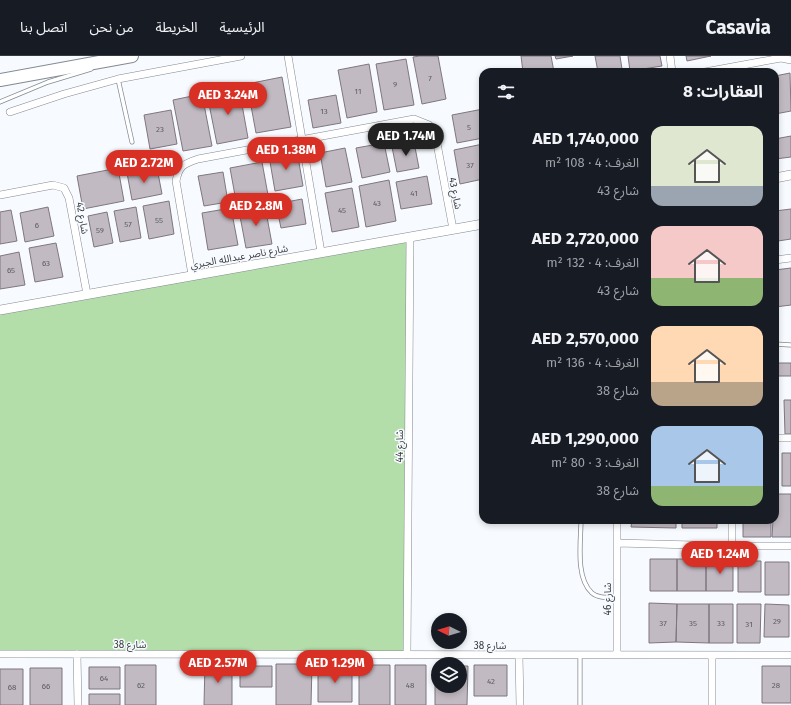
<!DOCTYPE html>
<html lang="ar">
<head>
<meta charset="utf-8">
<style>
  :root { --surface:#171b24; --page:#242831; --text:#f1f3f6; --muted:#9ea1a6; --line:#363941; --accent:#d93025 }
  body { margin:0; font-family:"Fira Sans","Noto Sans Arabic",sans-serif; background:var(--page); color:var(--text); direction:rtl; height:100vh; display:flex; flex-direction:column; font-size:15px; white-space:nowrap }
  * { box-sizing:border-box; margin:0 }
  p { font-size:13px; color:var(--muted) }
  .icon { flex:none; width:22px; height:22px; fill:none; stroke:currentColor; stroke-width:2; stroke-linecap:round; stroke-linejoin:round }
  .map { position:relative; flex:1; overflow:hidden; direction:ltr }
  .details { position:absolute; left:479px; top:12px; width:300px; height:456px; display:flex; flex-direction:column; background:var(--surface); border-radius:12px; box-shadow:0 2px 6px #0003; direction:rtl }
  .details>* { flex:none }
  .needle { width:26px; rotate:275deg }
  .tools { position:absolute; left:431px; top:557px; display:grid; gap:8px }
  .tools a { display:grid; place-items:center; width:36px; height:36px; border-radius:50%; background:var(--surface); box-shadow:0 2px 6px #0003; font-size:20px }
  .price { position:absolute; translate:-50% -34px; padding:0 9px; border-radius:14px; background:var(--accent); color:#fff; font-size:13px; line-height:26px; filter:drop-shadow(0 1px 2px #0008) }
  .price::after { content:''; position:absolute; left:50%; top:24px; width:12px; height:9px; margin-left:-6px; background:inherit; clip-path:polygon(0 0,100% 0,50% 100%) }
  .price.current { background:#222; color:#fff }
  ul { padding:0; list-style:none }
  li { display:flex; align-items:center; gap:12px; height:100px; padding:0 16px }
  li span { display:grid; place-items:center; flex:none; width:112px; height:80px; border-radius:12px; color:#555 }
  li>.icon { margin-inline-start:auto }
  span .icon { width:48px; height:48px; fill:#fffc; stroke-width:1 }
  li b { font-size:17px }
  h2 { display:flex; justify-content:space-between; align-items:center; height:48px; padding:0 16px; font-size:17px }
  header { display:flex; align-items:center; gap:24px; box-sizing:border-box; height:56px; padding:0 20px; background:var(--surface); border-bottom:1px solid var(--line) }
  header strong { font-size:19px }
  nav { display:flex; gap:22px; margin-inline-start:auto; font-size:14px }
  .map>svg:first-child { display:block }
  .green { fill:#b3deaa }
  .building { fill:#c2bac2; stroke:#7f777f }
  .lines { fill:none; stroke-linecap:round; stroke-linejoin:round }
  .service-casing { stroke:#838a92; stroke-width:5 }
  .minor-casing { stroke:#838a92; stroke-width:8 }
  .tertiary-casing { stroke:#838a92; stroke-width:10 }
  .primary-casing { stroke:#838a92; stroke-width:14 }
  .service { stroke:#fff; stroke-width:3.5 }
  .minor { stroke:#fff; stroke-width:7 }
  .tertiary { stroke:#fff; stroke-width:9 }
  .primary { stroke:#fff; stroke-width:12 }
  .labels { text-anchor:middle; stroke-width:3; stroke-linejoin:round; paint-order:stroke }
  .number-label { font-size:8px; fill:#5b5c60 }
  .street-label { font-size:10px; fill:#393c3f; stroke:#f7fafe }
</style>
</head>
<body>
<header>
<strong>Casavia</strong>
<nav><a>الرئيسية</a><a>الخريطة</a><a>من نحن</a><a>اتصل بنا</a></nav>
</header>
<div class="map">
<svg width="791" height="649" viewBox="0 0 791 649">
  <rect width="100%" height="100%" fill="#f7fafe"/>
  <path class="green" d="M410 181 407 599 0 598V254Z"/>
  <path class="building" d="M420 0H438L446 43 422 48 413 1Z
    M521 0H551L554 16H523Z
    M555 0H573L556 3Z
    M595 0H620L622 13 598 16Z
    M628 0H660L662 10 630 15Z
    M686 0H711L687 5Z
    M406 3 414 49 384 54 376 8Z
    M369 8 377 56 347 62 338 14Z
    M790 17 791 55 775 58V20Z
    M282 21 291 71 256 77 247 28Z
    M239 32 248 82 217 88 207 38Z
    M202 38 212 90 183 95 173 44Z
    M336 39 341 67 313 72 308 44Z
    M483 53V82L457 87 452 59Z
    M171 54 177 88 150 93 144 59Z
    M791 80V101L775 103V83Z
    M414 86 419 112 397 116 392 91Z
    M384 87 390 116 362 122 356 92Z
    M483 88V123L460 128 454 94Z
    M345 92 352 126 326 131 320 97Z
    M297 95 303 130 275 135 269 100Z
    M262 106 268 139 236 145 230 112Z
    M118 112 124 145 83 153 77 120Z
    M157 112 162 138 132 144 127 117Z
    M223 116 228 146 204 150 198 120Z
    M427 120 432 148 401 153 396 126Z
    M389 124 396 165 366 171 359 130Z
    M352 132 359 171 332 176 325 137Z
    M302 143 306 168 281 172 276 148Z
    M169 145 174 178 149 183 143 150Z
    M265 150 272 188 246 192 239 155Z
    M48 151 54 180 25 186 20 157Z
    M136 151 141 182 120 186 114 155Z
    M231 152 238 189 208 194 202 157Z
    M791 153V183L778 185 775 155Z
    M11 154 17 185 0 188V156Z
    M107 156 113 187 94 191 88 160Z
    M56 187 63 221 35 226 29 192Z
    M19 196 25 229 0 233V200Z
    M791 212V249L775 251V214Z
    M775 307H791V320H775Z
    M784 344H791V378H785Z
    M782 397H791V430H782Z
    M775 438H791V481H772L773 464H775Z
    M632 464H676V472L631 471Z
    M682 464H717V472H682Z
    M743 464H771V481H743Z
    M650 503H677V535H650Z
    M677 503H706V535H677Z
    M706 503H733V535H706Z
    M738 505H761V536H738Z
    M765 506H789V539H765Z
    M649 547 677 548 676 586 649 587Z
    M677 548H709V587L676 586Z
    M709 548H733V587H709Z
    M737 548H761L760 587H737Z
    M765 548 789 549V581H764Z
    M205 607H232V649H204Z
    M276 608H312L311 649H276Z
    M125 609H156V649H125Z
    M318 609 352 610V646H318Z
    M359 609H390V649H359Z
    M395 609H426V649H395Z
    M474 609H507V640H474Z
    M240 610H272V631H240Z
    M435 610H438V630H460V610H468L467 649H435Z
    M762 610H791V647H762Z
    M89 611H120V633H89Z
    M30 612H62V649H30Z
    M0 613H23V649H0Z
    M89 638H120V649H89Z"/>
  <g class="lines">
    <g class="service-casing">
      <path id="service" d="M118 23 132 86
        M0 46 48 26 91 13
        M775 288 791 289
        M581 464C581 485 575 522 592 537 599 543 609 541 617 541
        M580 599V649"/>
    </g>
    <g class="minor-casing">
      <path id="minor" d="M288 0 321 196
        M670 0 672 16
        M705 16 781 2 791 4
        M10 56 64 38 118 23 241 0
        M0 139 53 129 64 132 69 142 87 238
        M775 204 791 202
        M192 219 176 125C179 110 183 108 198 103L414 63 429 69 435 77 453 173
        M775 382H791
        M617 487 732 490H791
        M732 490V464
        M0 598 791 599
        M77 598 78 649
        M407 599 410 181
        M519 599 520 649
        M617 599V464
        M712 599V649"/>
    </g>
    <g class="tertiary-casing">
      <path id="tertiary" d="M775 122 791 119
        M0 254 483 168"/>
    </g>
    <g class="primary-casing">
      <path id="primary" d="M0 24 132 0"/>
    </g>
    <use href="#service" class="service"/>
    <use href="#minor" class="minor"/>
    <use href="#tertiary" class="tertiary"/>
    <use href="#primary" class="primary"/>
  </g>
  <g class="labels">
    <g class="number-label">
      <text x="430" y="25">7</text>
      <text x="395" y="31">9</text>
      <text x="358" y="38">11</text>
      <text x="324" y="58">13</text>
      <text x="469" y="74">5</text>
      <text x="160" y="76">23</text>
      <text x="470" y="112">37</text>
      <text x="414" y="140">41</text>
      <text x="377" y="150">43</text>
      <text x="342" y="157">45</text>
      <text x="159" y="167">55</text>
      <text x="128" y="171">57</text>
      <text x="37" y="172">6</text>
      <text x="100" y="177">59</text>
      <text x="46" y="210">63</text>
      <text x="11" y="217">65</text>
      <text x="777" y="568">29</text>
      <text x="663" y="570">37</text>
      <text x="693" y="570">35</text>
      <text x="721" y="570">33</text>
      <text x="749" y="571">31</text>
      <text x="104" y="625">64</text>
      <text x="491" y="628">42</text>
      <text x="141" y="632">62</text>
      <text x="410" y="632">48</text>
      <text x="776" y="632">28</text>
      <text x="46" y="633">66</text>
      <text x="12" y="634">68</text>
    </g>
    <g class="street-label">
      <text transform="translate(456 137) rotate(79)" y="4">شارع 43</text>
      <text transform="translate(83 162) rotate(80)" y="4">شارع 42</text>
      <text transform="translate(239 200) rotate(-10)" y="4">شارع ناصر عبدالله الجبري</text>
      <text transform="translate(399 390) rotate(-90)" y="4">شارع 44</text>
      <text transform="translate(607 543) rotate(-90)" y="4">شارع 46</text>
      <text x="130" y="592">شارع 38</text>
      <text x="490" y="593">شارع 38</text>
    </g>
  </g>
</svg>
<div class="tools">
<a><svg class="needle" viewBox="-14 -14 28 28"><path d="M0-13l5 13h-10z" fill="#e53935"/><path d="M0 13l5-13h-10z" fill="#9ea1a6"/></svg></a>
<a><svg class="icon" aria-label="layers" viewBox="0 0 24 24"><path d="M12 4l9 5-9 5-9-5zM3 14l9 5 9-5"/></svg></a>
</div>
<b class="price" style="left:228px;top:60px">AED 3.24M</b>
<b class="price current" style="left:406px;top:101px">AED 1.74M</b>
<b class="price" style="left:286px;top:115px">AED 1.38M</b>
<b class="price" style="left:144px;top:128px">AED 2.72M</b>
<b class="price" style="left:256px;top:171px">AED 2.8M</b>
<b class="price" style="left:720px;top:519px">AED 1.24M</b>
<b class="price" style="left:218px;top:628px">AED 2.57M</b>
<b class="price" style="left:335px;top:628px">AED 1.29M</b>
<section class="details">
<h2>العقارات: 8<svg class="icon" aria-label="filters" viewBox="0 0 24 24"><path d="M4 7h16M4 17h16"/><circle cx="9" cy="7" r="2"/><circle cx="15" cy="17" r="2"/></svg></h2>
<ul>
<li><span style="background:linear-gradient(#dfe7d0 75%,#9aa5b1 0)"><svg class="icon" aria-label="home" viewBox="0 0 24 24"><path d="M3 11l9-7 9 7M6 9v11h12V9"/></svg></span><div><b>AED 1,740,000</b><p>الغرف: 4 · 108 m²</p><p>شارع 43</p></div></li>
<li><span style="background:linear-gradient(#f6c9c9 65%,#8fb573 0)"><svg class="icon" aria-label="home" viewBox="0 0 24 24"><path d="M3 11l9-7 9 7M6 9v11h12V9"/></svg></span><div><b>AED 2,720,000</b><p>الغرف: 4 · 132 m²</p><p>شارع 43</p></div></li>
<li><span style="background:linear-gradient(#ffd9b3 70%,#b9a48a 0)"><svg class="icon" aria-label="home" viewBox="0 0 24 24"><path d="M3 11l9-7 9 7M6 9v11h12V9"/></svg></span><div><b>AED 2,570,000</b><p>الغرف: 4 · 136 m²</p><p>شارع 38</p></div></li>
<li><span style="background:linear-gradient(#a9c7e8 75%,#8fb573 0)"><svg class="icon" aria-label="home" viewBox="0 0 24 24"><path d="M3 11l9-7 9 7M6 9v11h12V9"/></svg></span><div><b>AED 1,290,000</b><p>الغرف: 3 · 80 m²</p><p>شارع 38</p></div></li>
</ul>
</section>
</div>
</body>
</html>
